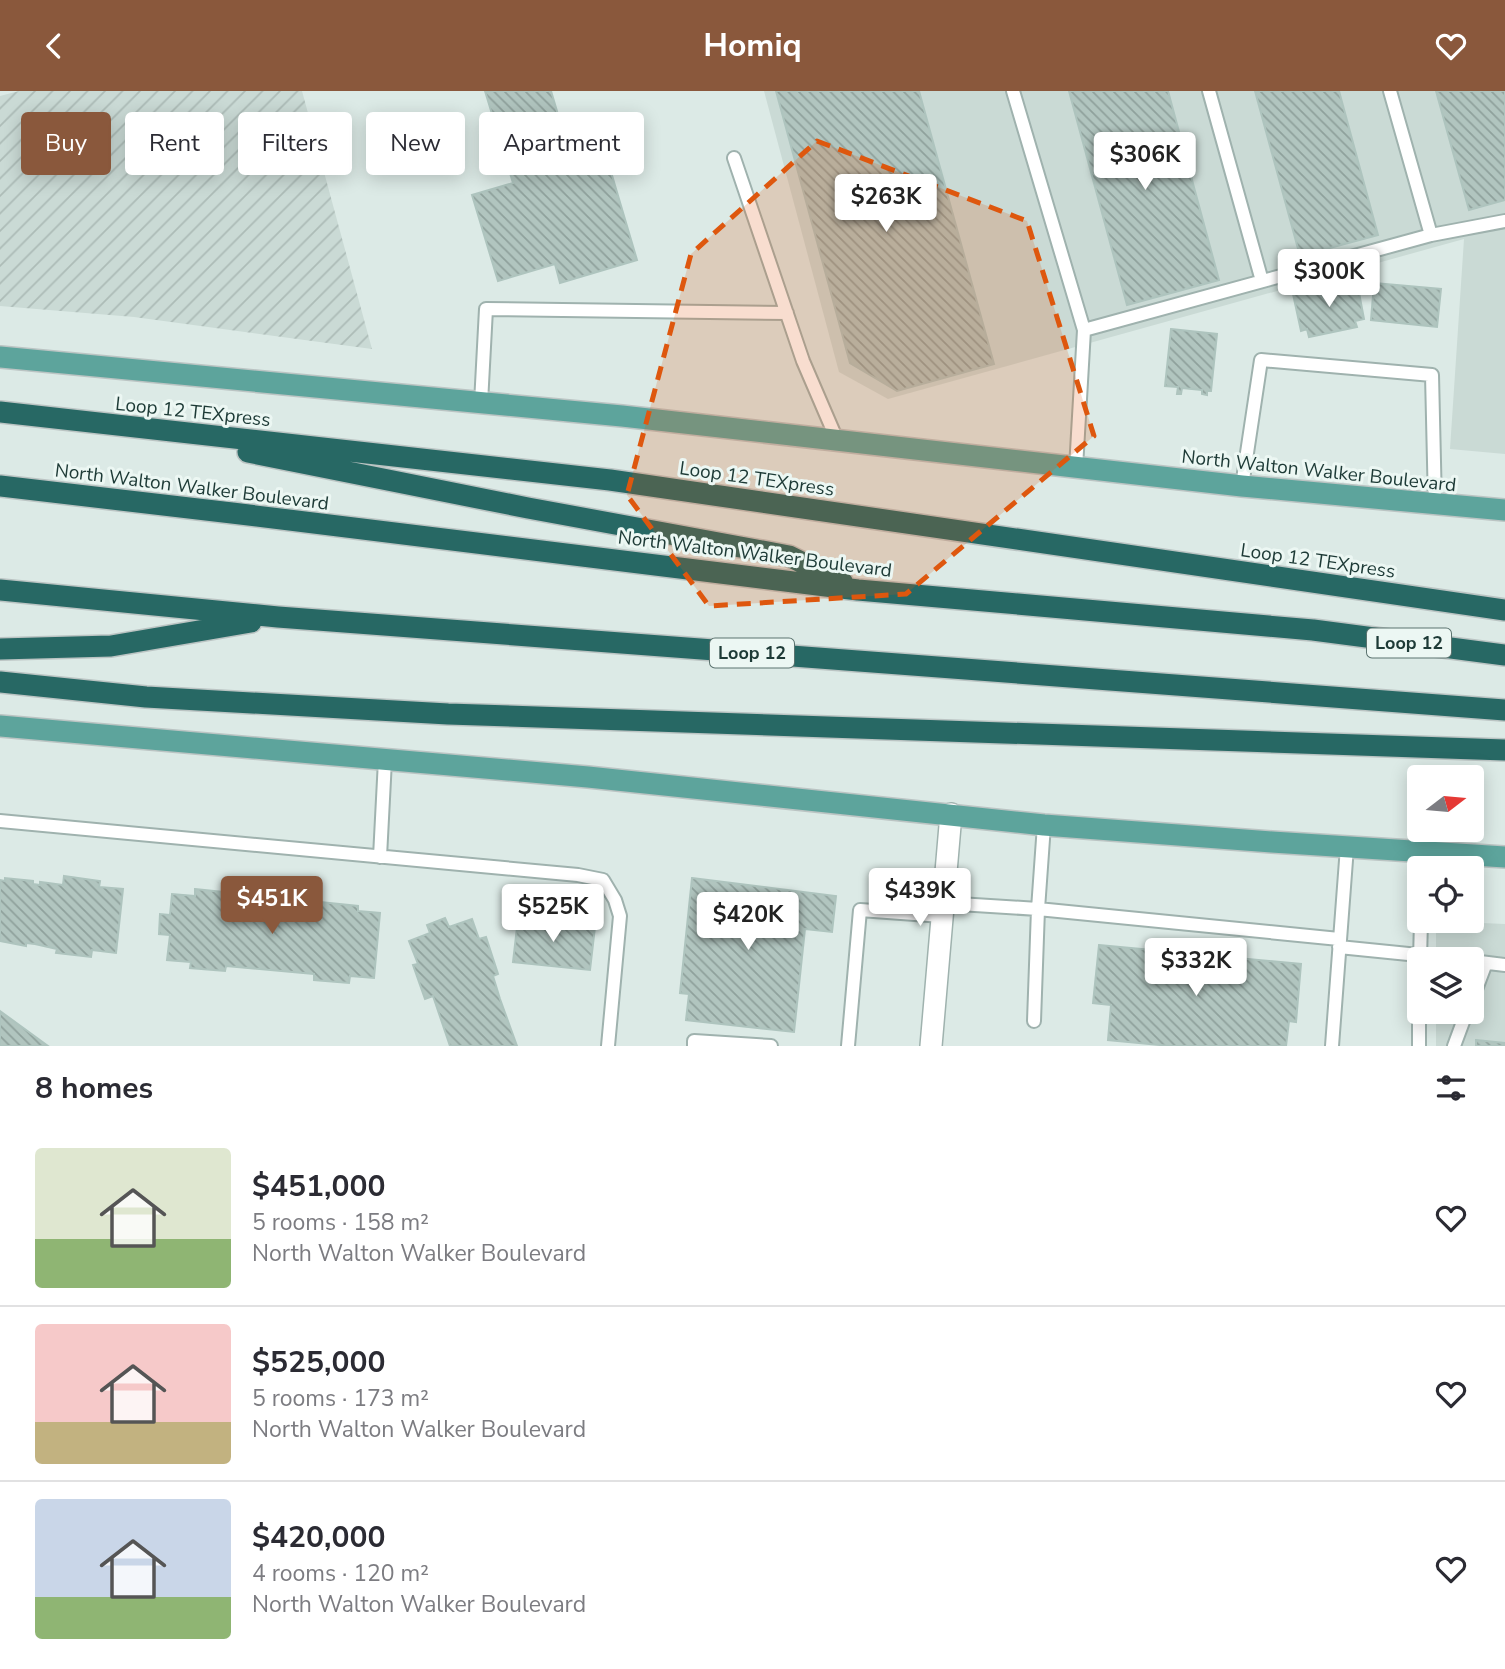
<!DOCTYPE html>
<html lang="en">
<head>
<meta charset="utf-8">
<style>
  :root { --surface:#fff; --page:#f2f2f3; --text:#2b2b33; --muted:#7c7c81; --line:#e1e1e2; --accent:#8a583c }
  body { margin:0; font-family:"Nunito Sans",sans-serif; background:var(--page); color:var(--text); height:100vh; display:flex; flex-direction:column; font-size:26px; white-space:nowrap }
  * { box-sizing:border-box; margin:0 }
  p { font-size:23px; color:var(--muted) }
  .icon { flex:none; width:38px; height:38px; fill:none; stroke:currentColor; stroke-width:2; stroke-linecap:round; stroke-linejoin:round }
  .map { position:relative; height:955px; overflow:hidden }
  .drawer { display:flex; flex-direction:column; background:var(--surface); flex:1 }
  .drawer>* { flex:none }
  .banner { position:absolute; left:21px; top:21px; width:700px; height:63px; display:flex; gap:14px }
  .needle { width:46px; rotate:74deg }
  .buttons { position:absolute; left:1407px; top:674px; display:grid; gap:14px }
  .buttons a { display:grid; place-items:center; width:77px; height:77px; border-radius:7px; background:var(--surface); box-shadow:0 4px 18px #0003; font-size:35px }
  .price { position:absolute; translate:-50% -60px; padding:0 16px; border-radius:7px; background:#fff; color:#222; font-size:23px; line-height:46px; filter:drop-shadow(0 2px 4px #0008) }
  .price::after { content:''; position:absolute; left:50%; top:42px; width:21px; height:16px; margin-left:-10px; background:inherit; clip-path:polygon(0 0,100% 0,50% 100%) }
  .price.selected { background:var(--accent); color:#fff }
  ul { padding:0; list-style:none }
  li { display:flex; align-items:center; gap:21px; height:175px; padding:0 35px }
  li+li { border-top:2px solid var(--line) }
  li span { display:grid; place-items:center; flex:none; width:196px; height:140px; border-radius:7px; color:#555 }
  li>.icon { margin-inline-start:auto }
  span .icon { width:84px; height:84px; fill:#fffc; stroke-width:1 }
  li b { font-size:30px }
  h2 { display:flex; justify-content:space-between; align-items:center; height:84px; padding:0 35px; font-size:30px }
  .pill { padding:0 24px; border-radius:7px; background:var(--surface); box-shadow:0 4px 18px #0003; font-size:24px; line-height:63px }
  .pill.selected { background:var(--accent); color:#fff }
  header { display:flex; justify-content:space-between; align-items:center; height:91px; padding:0 35px; background:var(--accent); color:#fff; font-size:32px; font-weight:700 }
  .map>svg:first-child { display:block }
  .built { fill:#cadad5 }
  .industrial { fill:url(#industrial-furrows) }
  .building { fill:url(#building-back-hatch); stroke:#aec4be; stroke-width:2 }
  .lines { fill:none; stroke-linecap:round; stroke-linejoin:round }
  .lane-casing { stroke:#9fb2ae; stroke-width:16 }
  .street-casing { stroke:#9fb2ae; stroke-width:24 }
  .primary-casing { stroke:#bbc4c3; stroke-width:24 }
  .highway-casing { stroke:#bbc4c3; stroke-width:24 }
  .lane { stroke:#fff; stroke-width:12 }
  .street { stroke:#fff; stroke-width:21 }
  .primary { stroke:#5da49c; stroke-width:21 }
  .highway { stroke:#276864; stroke-width:21 }
  .marked { fill:#de570e; fill-opacity:0.2; stroke:#de570e; stroke-width:5; stroke-dasharray:14 9; stroke-linejoin:round }
  .labels { text-anchor:middle; stroke-width:6; stroke-linejoin:round; paint-order:stroke }
  .shield { fill:#ecf7f3; stroke:#5b736f; stroke-width:2 }
  .shield-label { font-size:18px; font-weight:bold; fill:#1d3a36 }
  .street-label { font-size:19px; fill:#1d3a36; stroke:#ecf7f3 }
</style>
</head>
<body>
<header><svg class="icon" aria-label="back" viewBox="0 0 24 24"><path d="M15 5l-7 7 7 7"/></svg>Homiq<svg class="icon" aria-label="heart" viewBox="0 0 24 24"><path d="M12 20l-8-8c-3-5 5-10 8-4 3-6 11-1 8 4z"/></svg></header>
<div class="map">
<svg width="1505" height="955" viewBox="0 0 1505 955">
  <defs>
    <pattern id="industrial-furrows" width="10" height="10" patternUnits="userSpaceOnUse" patternTransform="scale(1.75)"><rect width="10" height="10" fill="#cadad5"/><path d="M-1 1l2-2M0 10L10 0M9 11l2-2" fill="none" stroke="#adbcb7"/></pattern>
    <pattern id="building-back-hatch" width="6" height="6" patternUnits="userSpaceOnUse" patternTransform="scale(1.75)"><rect width="6" height="6" fill="#b1c5bf"/><path d="M-1 5l2 2M0 0l6 6M5-1l2 2" fill="none" stroke="#8fa19c"/></pattern>
  </defs>
  <rect width="100%" height="100%" fill="#dceae6"/>
  <path class="built" d="M764 0H1505V363L1450 358 1464 148 888 308 839 281Z
    M1436 830 1505 833V955H1436V921L1472 920V868H1436Z"/>
  <path class="industrial" d="M19 0H302L372 258 134 226 0 215V5Z"/>
  <path class="building" d="M485 0H551L573 74 606 64 637 169 560 192 555 173 498 190 472 104 513 92Z
    M776 0H919L994 273 897 300 850 272Z
    M1069 0H1168L1219 189 1127 214Z
    M1255 0H1339L1378 144 1300 165Z
    M1436 0H1505V109L1469 119Z
    M1357 191 1364 228 1355 230 1357 236 1309 246 1307 238 1301 240 1293 203Z
    M1374 192 1441 198 1437 236 1371 229Z
    M1171 238 1217 243 1211 300H1207V304L1202 303V299L1182 297 1181 303H1177L1178 296 1165 295Z
    M64 785 100 790 99 796 123 798 116 862 92 859 91 866 56 862 57 858 35 853 26 852V855L0 850V789L5 790V787L33 790V793L40 794V791L63 794Z
    M692 787 836 805 832 841 805 838 794 941 686 929 689 903 680 902Z
    M195 798 232 802 231 809 320 816 321 811 358 815V820L380 822 374 887 350 885 349 892 314 889V883L226 875 225 880 190 877 191 871 167 869 170 844 159 843 160 823 170 824 172 803 195 805Z
    M525 819 536 820 535 830 595 836 590 879 513 871 518 828 524 829Z
    M445 827 449 836 472 828 479 848 486 846 498 883 493 885 500 908 517 955H450L433 905 425 908 413 874 418 873 409 850 430 842 427 834Z
    M1099 854 1301 873 1296 931 1289 930 1286 955H1170L1108 949 1111 914 1093 912Z
    M0 920 48 955H0Z
    M1476 949 1505 952V955H1476Z"/>
  <g class="lines">
    <g class="lane-casing">
      <path id="lane" d="M1013 0 1084 239
        M1209 0 1262 190
        M734 67 803 270 837 349
        M1431 144 1505 130
        M481 312 486 218 787 222
        M1076 377 1084 239 1431 144 1390 0
        M1242 395 1261 269 1432 284 1435 414
        M0 730 578 784 603 789 615 809 620 825 608 955
        M380 766 385 669
        M1421 777 1422 761
        M943 812 1038 818 1339 848
        M1339 856 1458 868
        M1420 868 1421 830
        M1472 870 1505 874
        M1472 909 1486 872
        M1034 930 1038 818 1044 734
        M694 955V950L771 955
        M848 955 860 819 942 825
        M1332 955 1347 756
        M1419 955V920
        M1454 955 1467 920"/>
    </g>
    <g class="street-casing">
      <path id="street" d="M931 955 951 723"/>
    </g>
    <g class="primary-casing">
      <path id="primary" d="M0 266 622 325 1242 395 1505 419
        M0 635 588 686 1044 734 1272 751 1505 766"/>
    </g>
    <g class="highway-casing">
      <path id="highway" d="M0 321 610 389 1505 519
        M248 361 528 417 789 465 843 492
        M0 395 232 422 858 499 1313 539 1505 564
        M0 499 278 526 1505 619
        M0 558 111 555 251 531
        M0 591 146 606 448 623 1505 659"/>
    </g>
    <use href="#lane" class="lane"/>
    <use href="#street" class="street"/>
    <use href="#primary" class="primary"/>
    <use href="#highway" class="highway"/>
  </g>
  <path class="marked" d="M817 50 1027 130 1094 345 906 503 709 515 627 404 691 163Z"/>
  <g class="labels">
    <g class="shield">
      <rect x="1367" y="537.5" width="84" height="29" rx="5"/>
      <rect x="710" y="547.5" width="84" height="29" rx="5"/>
    </g>
    <g class="shield-label">
      <text x="1409" y="558">Loop 12</text>
      <text x="752" y="568">Loop 12</text>
    </g>
    <g class="street-label">
      <text transform="translate(193 320) rotate(6)" y="7">Loop 12 TEXpress</text>
      <text transform="translate(1319 379) rotate(6)" y="7">North Walton Walker Boulevard</text>
      <text transform="translate(757 387) rotate(8)" y="7">Loop 12 TEXpress</text>
      <text transform="translate(192 395) rotate(7)" y="7">North Walton Walker Boulevard</text>
      <text transform="translate(755 462) rotate(7)" y="7">North Walton Walker Boulevard</text>
      <text transform="translate(1318 469) rotate(8)" y="7">Loop 12 TEXpress</text>
    </g>
  </g>
</svg>
<div class="buttons">
<a><svg class="needle" viewBox="-14 -14 28 28"><path d="M0-13l5 13h-10z" fill="#e53935"/><path d="M0 13l5-13h-10z" fill="#7c7c81"/></svg></a>
<a><svg class="icon" aria-label="locate" viewBox="0 0 24 24"><circle cx="12" cy="12" r="6"/><path d="M12 2v4M12 18v4M2 12h4M18 12h4"/></svg></a>
<a><svg class="icon" aria-label="layers" viewBox="0 0 24 24"><path d="M12 4l9 5-9 5-9-5zM3 14l9 5 9-5"/></svg></a>
</div>
<b class="price" style="left:1145px;top:101px">$306K</b>
<b class="price" style="left:886px;top:143px">$263K</b>
<b class="price" style="left:1329px;top:218px">$300K</b>
<b class="price" style="left:920px;top:837px">$439K</b>
<b class="price selected" style="left:272px;top:845px">$451K</b>
<b class="price" style="left:553px;top:853px">$525K</b>
<b class="price" style="left:748px;top:861px">$420K</b>
<b class="price" style="left:1196px;top:907px">$332K</b>
<div class="banner">
<a class="pill selected">Buy</a>
<a class="pill">Rent</a>
<a class="pill">Filters</a>
<a class="pill">New</a>
<a class="pill">Apartment</a>
</div>
</div>
<section class="drawer">
<h2>8 homes<svg class="icon" aria-label="filters" viewBox="0 0 24 24"><path d="M4 7h16M4 17h16"/><circle cx="9" cy="7" r="2"/><circle cx="15" cy="17" r="2"/></svg></h2>
<ul>
<li><span style="background:linear-gradient(#dfe7d0 65%,#8fb573 0)"><svg class="icon" aria-label="home" viewBox="0 0 24 24"><path d="M3 11l9-7 9 7M6 9v11h12V9"/></svg></span><div><b>$451,000</b><p>5 rooms · 158 m²</p><p>North Walton Walker Boulevard</p></div><svg class="icon" aria-label="heart" viewBox="0 0 24 24"><path d="M12 20l-8-8c-3-5 5-10 8-4 3-6 11-1 8 4z"/></svg></li>
<li><span style="background:linear-gradient(#f6c9c9 70%,#c2b280 0)"><svg class="icon" aria-label="home" viewBox="0 0 24 24"><path d="M3 11l9-7 9 7M6 9v11h12V9"/></svg></span><div><b>$525,000</b><p>5 rooms · 173 m²</p><p>North Walton Walker Boulevard</p></div><svg class="icon" aria-label="heart" viewBox="0 0 24 24"><path d="M12 20l-8-8c-3-5 5-10 8-4 3-6 11-1 8 4z"/></svg></li>
<li><span style="background:linear-gradient(#c9d6e8 70%,#8fb573 0)"><svg class="icon" aria-label="home" viewBox="0 0 24 24"><path d="M3 11l9-7 9 7M6 9v11h12V9"/></svg></span><div><b>$420,000</b><p>4 rooms · 120 m²</p><p>North Walton Walker Boulevard</p></div><svg class="icon" aria-label="heart" viewBox="0 0 24 24"><path d="M12 20l-8-8c-3-5 5-10 8-4 3-6 11-1 8 4z"/></svg></li>
</ul>
</section>
</body>
</html>
